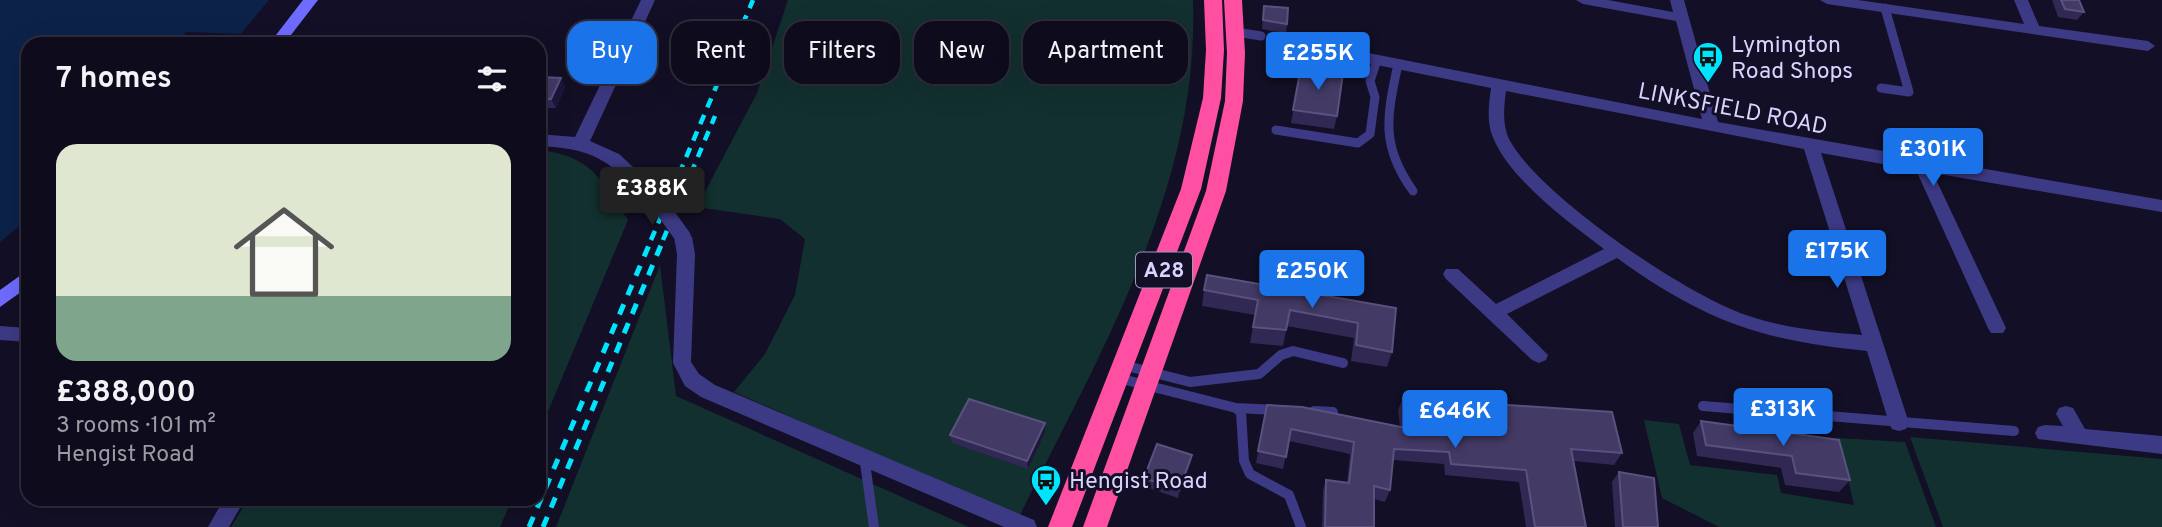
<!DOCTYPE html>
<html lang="en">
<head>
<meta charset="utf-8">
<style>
  :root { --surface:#0e0b1c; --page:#171425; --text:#f1f3f6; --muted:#9b9ba3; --line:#2e2b3b; --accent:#1a73e8 }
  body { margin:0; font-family:Overpass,sans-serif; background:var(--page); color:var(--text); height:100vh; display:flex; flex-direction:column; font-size:26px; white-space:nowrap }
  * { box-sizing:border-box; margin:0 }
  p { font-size:23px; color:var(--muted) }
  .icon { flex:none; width:38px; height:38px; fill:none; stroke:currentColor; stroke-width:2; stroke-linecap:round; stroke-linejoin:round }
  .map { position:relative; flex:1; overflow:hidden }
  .drawer { position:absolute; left:21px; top:37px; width:525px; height:469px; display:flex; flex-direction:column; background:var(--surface); border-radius:21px; box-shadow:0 7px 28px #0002,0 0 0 2px var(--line) }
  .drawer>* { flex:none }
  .hud { position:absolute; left:567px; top:21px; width:665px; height:63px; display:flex; gap:14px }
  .price { position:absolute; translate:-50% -60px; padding:0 16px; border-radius:7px; background:var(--accent); color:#fff; font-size:23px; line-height:46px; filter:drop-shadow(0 2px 4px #0008) }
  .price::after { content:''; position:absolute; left:50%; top:42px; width:21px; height:16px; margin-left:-10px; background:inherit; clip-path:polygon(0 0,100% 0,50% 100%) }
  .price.selected { background:#222; color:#fff }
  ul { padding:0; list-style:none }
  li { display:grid; align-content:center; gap:14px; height:371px; padding:0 35px }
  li+li { border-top:2px solid var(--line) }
  li span { display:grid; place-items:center; height:217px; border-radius:21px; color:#555 }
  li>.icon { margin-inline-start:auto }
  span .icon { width:126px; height:126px; fill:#fffc; stroke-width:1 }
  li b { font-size:30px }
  h2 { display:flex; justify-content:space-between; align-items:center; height:84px; padding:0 35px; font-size:30px }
  .tag { padding:0 24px; border-radius:21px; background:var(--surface); box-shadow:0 7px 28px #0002,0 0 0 2px var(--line); font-size:24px; line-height:63px }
  .tag.selected { background:var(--accent); color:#fff }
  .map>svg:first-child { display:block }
  .green { fill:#12302f }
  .water { fill:#0c2248 }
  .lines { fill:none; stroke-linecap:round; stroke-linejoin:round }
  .lane-far1 { stroke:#3d3a85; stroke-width:9 }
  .lane { stroke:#3d3a85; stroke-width:10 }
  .street { fill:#3d3a85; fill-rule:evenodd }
  .secondary { fill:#6f6bff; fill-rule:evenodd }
  .highway { fill:#ff4fa3; fill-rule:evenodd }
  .rail-far1 { stroke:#00e5ff; stroke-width:4.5; stroke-dasharray:10 8; stroke-linecap:butt }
  .rail { stroke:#00e5ff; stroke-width:5; stroke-dasharray:11 10; stroke-linecap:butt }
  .street-bridge { stroke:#3d3a85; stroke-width:16 }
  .wall { fill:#312854 }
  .shaded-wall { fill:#1d163a }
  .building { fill:#433a66; stroke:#5a527e; stroke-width:2 }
  .labels { text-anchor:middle; stroke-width:6; stroke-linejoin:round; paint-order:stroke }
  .shield { fill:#130f26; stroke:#9e99be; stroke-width:2 }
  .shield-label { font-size:21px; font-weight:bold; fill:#d9d4ff }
  .poi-label { font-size:23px; fill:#d9d4ff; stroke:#130f26; text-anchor:start }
  .street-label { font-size:23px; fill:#d9d4ff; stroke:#130f26 }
</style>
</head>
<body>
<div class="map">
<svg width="2162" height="527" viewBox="0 0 2162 527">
  <rect width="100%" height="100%" fill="#130f26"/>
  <path class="green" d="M788 0H1193C1200 187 1099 354 1019 517L734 392 765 354 795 295 805 239 780 219 697 207 757 93Z
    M539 150C592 156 601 179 628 220L539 433Z
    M660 265 676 396 969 527H556Z
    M1644 420 1679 424 1690 465 1777 475 1781 493 1854 505 1838 438 1905 442 1936 527H1719L1662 498Z
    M1910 437 2162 459V527H1943Z
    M248 499H512L500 527H231Z"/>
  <path class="water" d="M0 0H269L241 34 186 32 174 44H28V219L0 242Z"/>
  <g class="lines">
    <path class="lane-far1" d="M1236 32 1261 36
      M1398 64C1387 116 1380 145 1413 191
      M1881 88 1909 92 1885 8
      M1276 130 1358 143 1370 134 1375 97 1370 81 1377 60"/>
    <path class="lane" d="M1123 365 1190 382 1259 374 1281 355 1293 351 1343 363
      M1118 378 1236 408 1278 410
      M1703 406 2014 431
      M1236 408 1241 412 1244 461 1250 474 1289 495 1301 527
      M1314 411 1333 412
      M864 456 874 527"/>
    <path class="street" d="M641 0H655L590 141 619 154 658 190 660 194 658 198H646C607 160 596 149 539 146V134L575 137Z
      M1576 0H1608L1673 12 1670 0H1684L1718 122 2162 200V212L1933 173 2006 328 2003 333H1991L1988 328 1916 170 1821 153 1909 423 1906 429 1899 431 1892 429 1889 423 1867 351C1759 340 1705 321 1617 258L1507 314 1548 355 1546 360 1539 363 1532 360 1446 279 1443 274 1446 269H1458L1496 304 1604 249C1568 222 1505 176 1491 132 1487 118 1489 103 1491 88L1278 45 1271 40 1278 35 1702 119 1676 21 1583 4ZM1506 91 1804 149 1862 335C1823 332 1783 328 1746 315 1686 295 1538 195 1509 139 1502 124 1504 107 1506 91Z
      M1820 0H1858L2024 24 2014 0H2028L2039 26 2148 41 2155 46 2148 51 1827 4Z
      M683 231 692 237 695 254 691 362 699 374 715 385 1034 520 1037 527H1004L701 397 685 386 673 363 677 254 674 237Z
      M0 326 28 328V342L0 340Z
      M2066 406 2073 408 2085 429 2162 436V454L2038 439 2035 433 2038 427 2045 425 2063 426 2056 414 2059 408Z
      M224 499H245L229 527H208Z"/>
    <path class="secondary" d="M303 0H318L284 44H269Z
      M28 270V287L0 307V290Z"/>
    <path class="highway" d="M1204 0H1222L1224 50 1221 98 1201 189 1072 527H1048L1181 189 1203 98 1206 50Z
      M1224 0H1242L1245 53 1243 101 1226 191 1107 527H1083L1206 191 1225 101 1227 53Z"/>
    <path class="rail-far1" d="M651 240 753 0
      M663 240 715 116"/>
    <path class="rail" d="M529 527 652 238
      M543 527 664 238"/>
    <path class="street-bridge" d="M652 194 683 237"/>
  </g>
  <path class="wall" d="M2052 0H2079L2084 12 2077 20 2058 17Z
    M1264 6 1287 24 1286 34 1262 29Z
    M1301 67 1337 116 1334 129 1291 123Z
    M539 77 561 78 565 87 556 108H539Z
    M1204 290 1396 308 1392 352 1387 367 1351 361 1354 338 1287 326 1283 346 1250 343 1255 315 1202 306Z
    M1403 398 1622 453 1614 465 1574 461 1586 527H1526L1519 482 1445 475 1444 464 1393 460 1390 490 1385 502 1374 499V527H1322L1323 491 1326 480 1347 483 1350 454 1289 441 1283 469 1256 463 1267 405 1400 427 1398 410Z
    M1701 421 1839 440 1850 480 1839 492 1785 485 1781 468 1697 456 1693 433Z
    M1045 423V432L1028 469 952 443 950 435Z
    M1192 455 1191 463 1178 498 1143 486 1144 478Z
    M1619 472 1658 527H1615L1612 482Z"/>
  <path class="shaded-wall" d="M561 78 565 87 556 108 551 99Z
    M1045 423V432L1028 469 1027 461Z
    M1192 455 1191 463 1178 498 1179 490Z"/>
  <path class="building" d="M2061 0H2079L2084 12 2065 9Z
    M1264 6 1288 8 1287 24 1263 20Z
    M1301 67 1343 73 1337 116 1293 110Z
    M539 77 561 78 551 99H539Z
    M1207 275 1396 308 1392 352 1356 345 1358 323 1290 310 1286 330 1253 327 1258 300 1204 290Z
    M1403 398 1612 412 1622 453 1571 449 1586 527H1535L1526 470 1451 464 1449 452 1394 449 1390 490 1374 486V527H1325L1326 480 1349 483 1354 442 1291 429 1286 457 1258 451 1267 405 1302 407 1406 428Z
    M969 399 1045 423 1027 461 950 435Z
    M1701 421 1839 440 1850 480 1796 473 1792 456 1706 445Z
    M1157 444 1192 455 1179 490 1144 478Z
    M1619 472 1654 478 1658 527H1623Z"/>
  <defs>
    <g id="bus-pin" transform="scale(1.575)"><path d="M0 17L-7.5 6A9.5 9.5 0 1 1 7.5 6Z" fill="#00e5ff" stroke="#130f26"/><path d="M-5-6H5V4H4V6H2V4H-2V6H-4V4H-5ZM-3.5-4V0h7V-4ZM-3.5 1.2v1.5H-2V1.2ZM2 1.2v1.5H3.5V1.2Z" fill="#111"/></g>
  </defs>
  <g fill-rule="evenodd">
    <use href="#bus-pin" x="1708" y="57"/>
    <use href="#bus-pin" x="1046" y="480"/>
  </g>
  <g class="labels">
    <rect class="shield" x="1136" y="252.5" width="56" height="35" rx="5"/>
    <g class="shield-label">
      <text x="1164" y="277">A28</text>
    </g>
    <g class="poi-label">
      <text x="1731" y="52">Lymington<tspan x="1731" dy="26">Road Shops</tspan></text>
      <text x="1069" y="488">Hengist Road</text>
    </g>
    <g class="street-label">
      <text transform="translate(1733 108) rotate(11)" y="8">LINKSFIELD ROAD</text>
    </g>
  </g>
</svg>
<b class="price" style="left:1318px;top:92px">£255K</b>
<b class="price" style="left:1933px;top:188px">£301K</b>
<b class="price selected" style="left:652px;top:227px">£388K</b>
<b class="price" style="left:1837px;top:290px">£175K</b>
<b class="price" style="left:1312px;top:310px">£250K</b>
<b class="price" style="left:1783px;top:448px">£313K</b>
<b class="price" style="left:1455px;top:450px">£646K</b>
<div class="hud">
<a class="tag selected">Buy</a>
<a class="tag">Rent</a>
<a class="tag">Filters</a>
<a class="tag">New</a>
<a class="tag">Apartment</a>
</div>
<section class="drawer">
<h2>7 homes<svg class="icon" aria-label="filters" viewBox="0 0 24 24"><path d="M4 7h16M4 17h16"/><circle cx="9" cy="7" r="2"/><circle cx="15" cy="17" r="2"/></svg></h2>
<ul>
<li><span style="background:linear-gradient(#dfe7d0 70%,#7fa58c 0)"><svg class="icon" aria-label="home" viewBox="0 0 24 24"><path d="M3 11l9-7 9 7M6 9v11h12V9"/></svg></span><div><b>£388,000</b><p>3 rooms · 101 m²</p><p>Hengist Road</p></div></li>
</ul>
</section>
</div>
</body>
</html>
